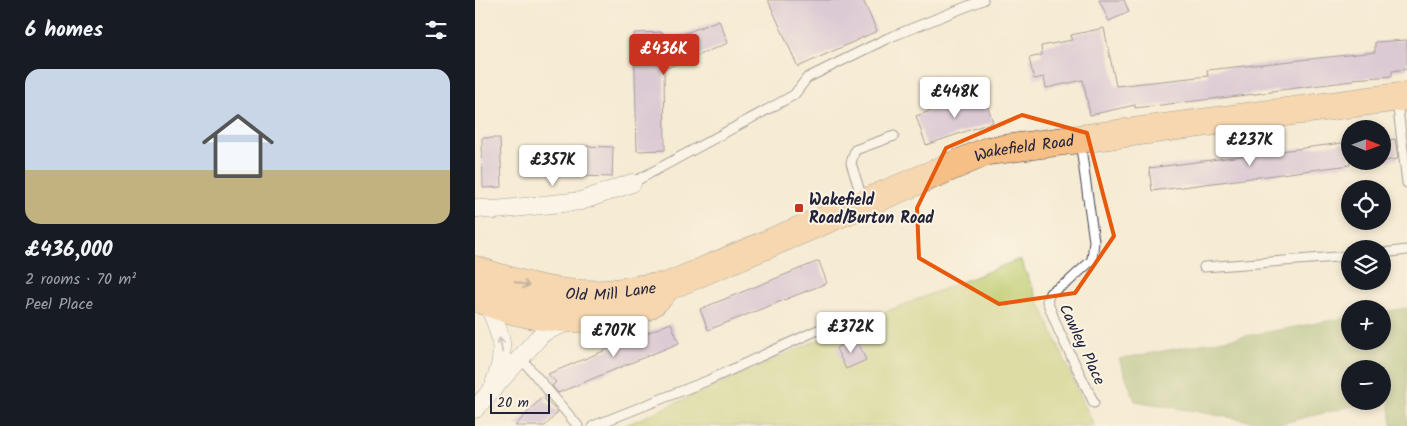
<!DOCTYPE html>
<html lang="en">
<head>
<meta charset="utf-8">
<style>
  :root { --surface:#171b24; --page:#242831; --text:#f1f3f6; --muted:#9ea1a6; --accent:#c8321e }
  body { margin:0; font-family:Kalam,sans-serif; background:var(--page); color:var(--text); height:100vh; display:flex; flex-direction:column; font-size:19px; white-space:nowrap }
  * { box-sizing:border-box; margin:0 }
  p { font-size:16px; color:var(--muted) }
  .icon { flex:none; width:28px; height:28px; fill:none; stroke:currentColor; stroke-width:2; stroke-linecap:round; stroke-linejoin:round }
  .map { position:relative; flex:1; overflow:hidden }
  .details { display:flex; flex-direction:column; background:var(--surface); width:475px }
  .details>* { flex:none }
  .needle { width:32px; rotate:91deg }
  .fabs { position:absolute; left:866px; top:120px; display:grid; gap:10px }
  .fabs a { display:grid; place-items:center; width:50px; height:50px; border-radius:50%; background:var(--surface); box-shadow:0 2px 8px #0003; font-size:25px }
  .scale { position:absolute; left:15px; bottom:12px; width:60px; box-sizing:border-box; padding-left:5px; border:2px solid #22223b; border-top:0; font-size:14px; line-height:18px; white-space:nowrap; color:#22223b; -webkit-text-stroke:4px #fcf5e5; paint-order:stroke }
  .price { position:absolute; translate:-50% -42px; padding:0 11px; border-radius:5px; background:#fff; color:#222; font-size:16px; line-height:32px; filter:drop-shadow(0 1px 2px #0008) }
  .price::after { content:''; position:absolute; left:50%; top:30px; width:15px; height:11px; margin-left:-8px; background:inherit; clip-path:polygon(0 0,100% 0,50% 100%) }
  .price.active { background:var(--accent); color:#fff }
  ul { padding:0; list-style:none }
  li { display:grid; align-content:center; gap:10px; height:265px; padding:0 25px }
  li span { display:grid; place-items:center; height:155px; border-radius:15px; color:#555 }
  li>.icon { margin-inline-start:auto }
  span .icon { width:90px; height:90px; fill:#fffc; stroke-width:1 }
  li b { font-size:21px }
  h2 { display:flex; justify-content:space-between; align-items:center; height:60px; padding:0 25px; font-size:21px }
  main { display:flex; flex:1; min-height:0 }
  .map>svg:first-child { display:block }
  .green { fill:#bcca6c; stroke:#6f7654 }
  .forest { fill:#95ae60; stroke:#5c684e }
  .building { fill:#bba0d6 }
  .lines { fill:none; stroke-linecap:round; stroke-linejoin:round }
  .service-casing { stroke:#424052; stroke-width:11 }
  .minor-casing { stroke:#424052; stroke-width:19 }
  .primary-casing { stroke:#424052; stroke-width:29 }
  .service { stroke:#fff; stroke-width:9 }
  .minor { stroke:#fff; stroke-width:18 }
  .primary { stroke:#f5bf86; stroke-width:28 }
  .oneway { stroke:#8c7060 }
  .oneway2 { stroke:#9c9ca7 }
  .marked { fill:none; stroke:#e8590c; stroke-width:4; stroke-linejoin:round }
  .poi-dot { fill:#c8321e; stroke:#fcf5e5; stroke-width:2 }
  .labels { text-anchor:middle; stroke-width:4; stroke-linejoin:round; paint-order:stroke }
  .street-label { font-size:16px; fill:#22223b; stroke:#fcf5e5 }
  .poi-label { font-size:16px; font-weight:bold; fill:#22223b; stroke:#fcf5e5; text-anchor:start }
</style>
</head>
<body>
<main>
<section class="details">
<h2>6 homes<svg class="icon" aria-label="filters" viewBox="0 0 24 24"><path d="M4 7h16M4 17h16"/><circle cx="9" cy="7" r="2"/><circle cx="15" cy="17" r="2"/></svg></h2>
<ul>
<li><span style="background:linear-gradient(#c9d6e8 65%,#c2b280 0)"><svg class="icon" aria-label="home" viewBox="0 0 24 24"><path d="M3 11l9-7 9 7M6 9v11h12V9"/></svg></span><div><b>£436,000</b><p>2 rooms · 70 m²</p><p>Peel Place</p></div></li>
</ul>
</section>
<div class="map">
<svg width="932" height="426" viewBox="0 0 932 426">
  <rect width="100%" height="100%" fill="#fcf5e5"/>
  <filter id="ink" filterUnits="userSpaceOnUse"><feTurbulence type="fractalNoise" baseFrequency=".02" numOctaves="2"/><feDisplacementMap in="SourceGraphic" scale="10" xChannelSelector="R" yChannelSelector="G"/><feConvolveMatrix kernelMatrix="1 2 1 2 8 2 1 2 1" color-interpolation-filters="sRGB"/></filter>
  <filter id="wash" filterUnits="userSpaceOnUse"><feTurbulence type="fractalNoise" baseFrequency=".0096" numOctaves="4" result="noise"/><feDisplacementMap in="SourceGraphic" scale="20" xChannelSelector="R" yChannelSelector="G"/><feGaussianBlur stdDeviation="1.12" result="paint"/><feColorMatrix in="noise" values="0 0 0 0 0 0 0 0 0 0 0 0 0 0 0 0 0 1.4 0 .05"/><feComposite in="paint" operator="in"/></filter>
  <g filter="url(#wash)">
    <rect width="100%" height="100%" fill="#f6ebd3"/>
    <path class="green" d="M545 259 619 426H149L372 327Z"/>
    <path class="forest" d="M932 308V426H917L914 398 908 399V369H875V401H898L799 425 660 401 644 359 875 317V341H908V312Z"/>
    <g id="blocks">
      <path class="building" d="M293 0H388L402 31 323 67Z
        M624 0H649L654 12 634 21Z
        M244 20 253 43 189 69 190 150 162 151 159 33 188 32V42Z
        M629 28 641 86 733 76 732 70 900 52V42L932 40V69L917 71V76L878 79V81L797 91V92L660 108V105L615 115 608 80 571 88 569 77 559 79 554 58 567 55 566 46 597 40 596 35Z
        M508 93 518 122 451 145 441 116Z
        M7 138H25L27 187 8 188Z
        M920 139 923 159 908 161V141Z
        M875 142V165L677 191 674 168Z
        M107 146 138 147 137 177 106 176Z
        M344 261 352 283 233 330 225 309Z
        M196 323 204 343 83 393 77 386 81 382 73 374Z
        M381 338 391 360 371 369 361 348Z
        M69 395 71 398 69 399 83 412 70 426H40Z"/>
    </g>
  </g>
  <g filter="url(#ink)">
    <use href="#blocks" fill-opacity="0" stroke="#424052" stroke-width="1"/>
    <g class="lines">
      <g class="service-casing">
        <path id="service" d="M922 101 932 183
          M605 141 619 241 617 260 593 282 575 293 572 301 584 331 619 403
          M157 183 319 95 332 78 413 38 508 0
          M388 201 376 163 380 150 419 136
          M908 253 932 250
          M729 267 875 256
          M45 357 103 426
          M118 426 234 380 358 323"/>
      </g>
      <g class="minor-casing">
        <path id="minor" d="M0 208 20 210 106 201 157 183
          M12 302C25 330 33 352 20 381
          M0 409 63 338 69 332 93 322"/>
      </g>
      <g class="primary-casing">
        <g id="primary">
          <path id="s1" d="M0 270C45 285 81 296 129 294 150 293 170 286 191 287L513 151 932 96"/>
          <path d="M0 297C46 317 97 324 146 313 158 311 173 308 181 299 185 296 188 291 191 287"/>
        </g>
      </g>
      <use href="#service" class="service"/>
      <use href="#minor" class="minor"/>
      <use href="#primary" class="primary"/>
    </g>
    <defs><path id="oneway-shaft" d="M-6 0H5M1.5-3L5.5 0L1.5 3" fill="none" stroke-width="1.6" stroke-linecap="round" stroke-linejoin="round" transform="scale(1.25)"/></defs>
    <use class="oneway" href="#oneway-shaft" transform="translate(47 284) rotate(16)"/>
    <use class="oneway2" href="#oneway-shaft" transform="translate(26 345) rotate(-100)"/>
  </g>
  <path d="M0 0H932V426H0ZM547 115 612 133 639 236 600 293 524 304 444 258 442 208 471 148Z" fill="#f6ebd3" fill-opacity=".55" fill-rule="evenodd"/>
  <path class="marked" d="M547 115 612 133 639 236 600 293 524 304 444 258 442 208 471 148Z"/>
  <rect class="poi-dot" x="319" y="203" width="10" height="10" rx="2.5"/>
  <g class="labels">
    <g class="street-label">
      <text dy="6" stroke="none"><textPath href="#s1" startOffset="580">Wakefield Road</textPath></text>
      <text dy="6" stroke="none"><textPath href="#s1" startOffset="139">Old Mill Lane</textPath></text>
      <text transform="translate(608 344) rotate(65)" y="6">Cawley Place</text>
    </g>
    <g class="poi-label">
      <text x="334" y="205">Wakefield<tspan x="334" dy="18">Road/Burton Road</tspan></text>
    </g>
  </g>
</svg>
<div class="fabs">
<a><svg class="needle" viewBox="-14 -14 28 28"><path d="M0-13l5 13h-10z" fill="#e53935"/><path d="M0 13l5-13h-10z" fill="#9ea1a6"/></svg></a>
<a><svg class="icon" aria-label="locate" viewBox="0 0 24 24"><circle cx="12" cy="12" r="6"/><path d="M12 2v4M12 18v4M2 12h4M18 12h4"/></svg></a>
<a><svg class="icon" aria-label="layers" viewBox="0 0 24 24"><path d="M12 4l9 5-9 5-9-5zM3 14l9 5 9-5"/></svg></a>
<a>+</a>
<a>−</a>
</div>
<div class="scale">20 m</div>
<b class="price active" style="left:189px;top:76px">£436K</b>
<b class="price" style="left:480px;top:119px">£448K</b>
<b class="price" style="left:775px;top:167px">£237K</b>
<b class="price" style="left:78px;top:187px">£357K</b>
<b class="price" style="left:376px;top:354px">£372K</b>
<b class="price" style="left:139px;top:358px">£707K</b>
</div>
</main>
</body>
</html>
